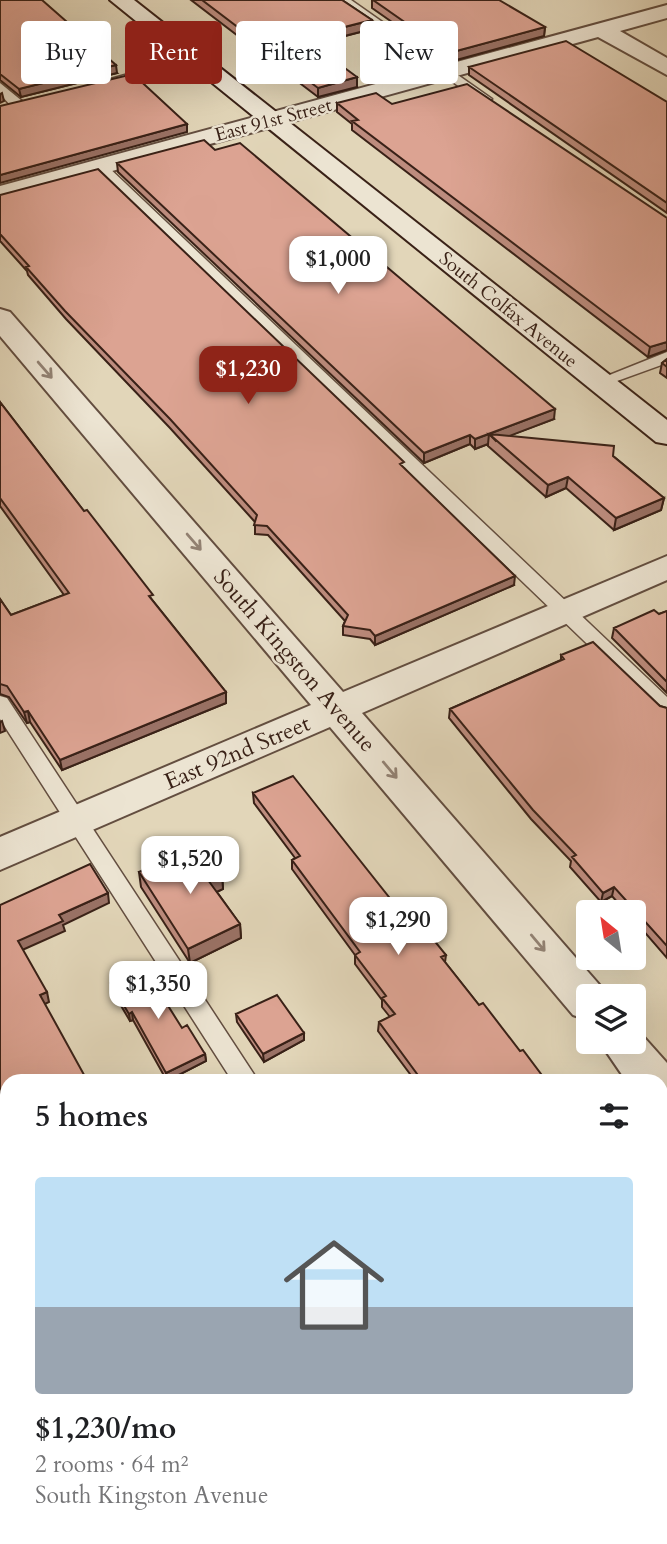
<!DOCTYPE html>
<html lang="en">
<head>
<meta charset="utf-8">
<style>
  :root { --surface:#fff; --page:#f6f6f6; --text:#202124; --muted:#757577; --accent:#8f2418 }
  body { margin:0; font-family:Cardo,serif; background:var(--page); color:var(--text); height:100vh; display:flex; flex-direction:column; font-size:26px; white-space:nowrap }
  * { box-sizing:border-box; margin:0 }
  p { font-size:23px; color:var(--muted) }
  .icon { flex:none; width:38px; height:38px; fill:none; stroke:currentColor; stroke-width:2; stroke-linecap:round; stroke-linejoin:round }
  .map { position:relative; flex:1; overflow:hidden }
  .sheet { position:absolute; left:0px; top:1074px; width:668px; height:471px; display:flex; flex-direction:column; background:var(--surface); border-radius:21px 21px 0 0; box-shadow:0 7px 28px #0002 }
  .sheet>* { flex:none }
  .hud { position:absolute; left:21px; top:21px; width:626px; height:63px; display:flex; gap:14px }
  .needle { width:46px; rotate:330deg }
  .buttons { position:absolute; left:576px; top:900px; display:grid; gap:14px }
  .buttons a { display:grid; place-items:center; width:70px; height:70px; border-radius:7px; background:var(--surface); box-shadow:0 7px 28px #0002; font-size:35px }
  .price { position:absolute; translate:-50% -60px; padding:0 16px; border-radius:14px; background:#fff; color:#222; font-size:23px; line-height:46px; filter:drop-shadow(0 2px 4px #0008) }
  .price::after { content:''; position:absolute; left:50%; top:42px; width:21px; height:16px; margin-left:-10px; background:inherit; clip-path:polygon(0 0,100% 0,50% 100%) }
  .price.current { background:var(--accent); color:#fff }
  ul { padding:0; list-style:none }
  li { display:grid; align-content:center; gap:14px; height:371px; padding:0 35px }
  li span { display:grid; place-items:center; height:217px; border-radius:7px; color:#555 }
  li>.icon { margin-inline-start:auto }
  span .icon { width:126px; height:126px; fill:#fffc; stroke-width:1 }
  li b { font-size:30px }
  h2 { display:flex; justify-content:space-between; align-items:center; height:84px; padding:0 35px; font-size:30px }
  .pill { padding:0 24px; border-radius:7px; background:var(--surface); box-shadow:0 7px 28px #0002; font-size:24px; line-height:63px }
  .pill.current { background:var(--accent); color:#fff }
  .map>svg:first-child { display:block }
  .lines { fill:none; stroke-linecap:round; stroke-linejoin:round }
  .service-casing { stroke:#634e40; stroke-width:3 }
  .minor-casing { stroke:#634e40; stroke-width:4 }
  .secondary-casing { stroke:#392117; stroke-width:4 }
  .service { fill:#ece4d2; fill-rule:evenodd }
  .minor { fill:#ece4d2; fill-rule:evenodd }
  .secondary { fill:#ece4d2; fill-rule:evenodd }
  .wall { fill:#bd8c7e; stroke:#392117; stroke-width:2 }
  .shaded-wall { fill:#9a7266; stroke:#392117; stroke-width:2 }
  .building { fill:#dca392; stroke:#392117; stroke-width:2 }
  .oneway { stroke:#928274 }
  .labels { text-anchor:middle; stroke-width:5; stroke-linejoin:round; paint-order:stroke }
  .far-street-label { font-size:19px; fill:#392117; stroke:#ece4d2 }
  .street-label { font-size:23px; fill:#392117; stroke:#ece4d2 }
</style>
</head>
<body>
<div class="map">
<svg width="667" height="1544" viewBox="0 0 667 1544">
  <rect width="100%" height="100%" fill="#e2d6b9"/>
  <filter id="stains"><feTurbulence type="fractalNoise" baseFrequency=".00286" numOctaves="4"/><feColorMatrix values="0 0 0 0 .2 0 0 0 0 .09 0 0 0 0 .02 0 0 0 .5 -.17"/></filter>
  <radialGradient id="worn" r=".72"><stop offset=".6" stop-color="#630" stop-opacity="0"/><stop offset="1" stop-color="#630" stop-opacity=".3"/></radialGradient>
  <g class="lines">
    <g class="service-casing">
      <path id="service" d="M337 0H351L492 99 481 102Z
        M196 55 200 56V62L106 86 100 82Z
        M0 83 22 101V107H12L0 94Z
        M95 164H105L667 697V716L660 714 95 170Z
        M667 352V363L606 385H594L592 382Z
        M0 696 7 698 259 1082H233L0 719Z
        M530 1538H562L564 1544H532Z"/>
    </g>
    <g class="minor-casing">
      <path id="minor" d="M667 5V18L620 31 667 58V75L598 37 0 202V186Z
        M0 309 10 312 343 692 667 556V580L362 713 603 989 607 996H588V1020L573 1015 330 727 0 870V837L311 705 0 336Z
        M634 1026 667 1063V1098L662 1100V1082H627L599 1041H634Z
        M0 1409 7 1412V1478L0 1475Z
        M18 1538H74L77 1544H21Z"/>
    </g>
    <g class="secondary-casing">
      <path id="secondary" d="M110 0H134L667 420V444L656 442Z"/>
    </g>
    <use href="#service" class="service"/>
    <use href="#minor" class="minor"/>
    <use href="#secondary" class="secondary"/>
  </g>
  <path class="wall" d="M0 0 117 73 21 97 0 80Z
    M191 0H342L372 20V29L319 43 326 54 357 87 318 97Z
    M372 0 545 27 544 36 449 62 372 8Z
    M469 67 667 102V213L469 75Z
    M337 103 667 350 648 357 352 130V124L337 112Z
    M215 150 554 419 508 436 613 456 664 498 661 510 614 530 566 488 546 497 488 446V444L475 449 470 444 424 463 118 172 117 163Z
    M0 195 404 468 514 585 375 645 370 639 343 635V626L345 621 268 535 255 534V522L170 428 66 319 28 275 27 271 0 241Z
    M667 359V378L660 373 662 363Z
    M0 402 153 601 226 692V703L62 770 30 722 27 723 9 697 0 694V599L11 615 64 595 0 506Z
    M667 611V693L612 638 614 628 659 614Z
    M561 655 660 706 667 708V958L634 920V912H626L612 896 601 902 570 867 571 861 531 819 449 718 450 709 561 660Z
    M253 793 446 955 445 962 479 1005 547 1082H416L378 1031 379 1022 390 1017 382 1007V1000L355 964V955L292 869V860L295 858 254 803Z
    M139 872 222 874 223 889 217 892 240 924 241 938 190 963 141 887Z
    M111 984 182 1028 205 1054 206 1061 167 1081 133 1020 130 1021 113 992Z
    M236 1014 304 1033V1040L264 1062 237 1022Z
    M667 1529 665 1532 667 1544H590L586 1538H662Z"/>
  <path class="shaded-wall" d="M372 20V29L309 45V36Z
    M545 27 544 36 449 62V53Z
    M116 65 117 73 21 97 19 89Z
    M357 77V87L318 97V88Z
    M2 93 4 101 0 103V94Z
    M187 124V132L0 183V175Z
    M667 342V350L648 357 650 347Z
    M555 409 554 419 496 441 489 434Z
    M489 434 488 444 475 449V439Z
    M470 435V444L424 463V453Z
    M568 477 566 488 546 497 548 485Z
    M664 498 661 510 614 530 616 518Z
    M515 576 514 585 375 645V636Z
    M226 692V703L62 770 60 760Z
    M28 711 30 722 27 723 24 712Z
    M2 721 5 731 0 733V722Z
    M222 874 223 889 210 895 208 880Z
    M614 887 612 896 601 902 603 893Z
    M108 893 109 903 63 925 65 931 20 951 18 941 59 915Z
    M240 924 241 938 190 963 188 949Z
    M47 992 49 1002 43 1005 40 995Z
    M132 1012 133 1020 130 1021 129 1014Z
    M304 1033V1040L264 1062 263 1054Z
    M205 1054 206 1061 167 1081 166 1073Z
    M667 1422 665 1428 662 1431V1425Z"/>
  <path class="building" d="M0 0H42L116 65 19 89 0 74Z
    M202 0H342L372 20 309 36 325 47 319 49 357 77 318 88Z
    M373 0H499L545 27 449 53Z
    M566 41 667 102V203L469 67Z
    M133 74 187 124 0 175V106Z
    M467 84 667 218V342L650 347 352 121 358 120 337 103 376 93 392 104Z
    M204 140 215 150 240 143 555 409 475 439 470 435 424 453 117 163Z
    M98 169 404 462 400 464 515 576 375 636 370 630 343 626 348 615 267 526 254 525 257 515 170 419 65 311 26 267 29 266 0 234V195Z
    M667 359V367L662 363Z
    M0 402 84 511 87 510 153 595 149 596 226 692 60 760 28 711 24 712 7 686 0 684V599L11 615 69 593 0 498Z
    M489 434 614 446 613 456 664 498 616 518 568 477 548 485Z
    M654 610 659 614 667 611V682L614 628Z
    M593 642 660 706 667 708V946L614 887 603 893 572 857 576 855 533 810 450 709 564 659 561 655Z
    M293 776 412 926 420 923 446 955 441 957 479 1005 483 1003 520 1051 523 1050 547 1082H423L379 1022 395 1014 382 998 386 996 355 955 360 952 292 860 300 856 253 793Z
    M202 845 222 874 208 880 240 924 188 949 139 872Z
    M90 864 108 893 59 915 63 921 18 941 47 992 40 995 88 1082H7V1171L0 1157V905Z
    M145 969 182 1028 187 1025 205 1054 166 1073 132 1012 129 1014 111 984Z
    M277 995 304 1033 263 1054 236 1014Z
    M662 1259 667 1266V1422L662 1425Z
    M662 1516 667 1524V1527L664 1529 667 1534V1544H596L593 1538H662Z
    M173 1538H362L366 1544H176Z"/>
  <defs><path id="oneway-shaft" d="M-6 0H5M1.5-3L5.5 0L1.5 3" fill="none" stroke-width="1.6" stroke-linecap="round" stroke-linejoin="round" transform="scale(1.75)"/></defs>
  <g class="oneway">
    <use href="#oneway-shaft" transform="translate(45 370) rotate(49)"/>
    <use href="#oneway-shaft" transform="translate(194 542) rotate(49)"/>
    <use href="#oneway-shaft" transform="translate(390 770) rotate(50)"/>
    <use href="#oneway-shaft" transform="translate(538 943) rotate(50)"/>
  </g>
  <g class="labels">
    <g class="far-street-label">
      <text transform="translate(273 119) rotate(-15)" y="7">East 91st Street</text>
      <text transform="translate(509 309) rotate(39)" y="7">South Colfax Avenue</text>
    </g>
    <g class="street-label">
      <text transform="translate(295 660) rotate(49)" y="8">South Kingston Avenue</text>
      <text transform="translate(237 752) rotate(-23)" y="8">East 92nd Street</text>
    </g>
  </g>
  <rect width="100%" height="100%" filter="url(#stains)"/>
  <rect width="100%" height="100%" fill="url(#worn)"/>
</svg>
<div class="buttons">
<a><svg class="needle" viewBox="-14 -14 28 28"><path d="M0-13l5 13h-10z" fill="#e53935"/><path d="M0 13l5-13h-10z" fill="#757577"/></svg></a>
<a><svg class="icon" aria-label="layers" viewBox="0 0 24 24"><path d="M12 4l9 5-9 5-9-5zM3 14l9 5 9-5"/></svg></a>
</div>
<b class="price" style="left:338px;top:296px">$1,000</b>
<b class="price current" style="left:248px;top:406px">$1,230</b>
<b class="price" style="left:190px;top:896px">$1,520</b>
<b class="price" style="left:398px;top:957px">$1,290</b>
<b class="price" style="left:158px;top:1021px">$1,350</b>
<div class="hud">
<a class="pill">Buy</a>
<a class="pill current">Rent</a>
<a class="pill">Filters</a>
<a class="pill">New</a>
</div>
<section class="sheet">
<h2>5 homes<svg class="icon" aria-label="filters" viewBox="0 0 24 24"><path d="M4 7h16M4 17h16"/><circle cx="9" cy="7" r="2"/><circle cx="15" cy="17" r="2"/></svg></h2>
<ul>
<li><span style="background:linear-gradient(#bfe0f5 60%,#9aa5b1 0)"><svg class="icon" aria-label="home" viewBox="0 0 24 24"><path d="M3 11l9-7 9 7M6 9v11h12V9"/></svg></span><div><b>$1,230/mo</b><p>2 rooms · 64 m²</p><p>South Kingston Avenue</p></div></li>
</ul>
</section>
</div>
</body>
</html>
